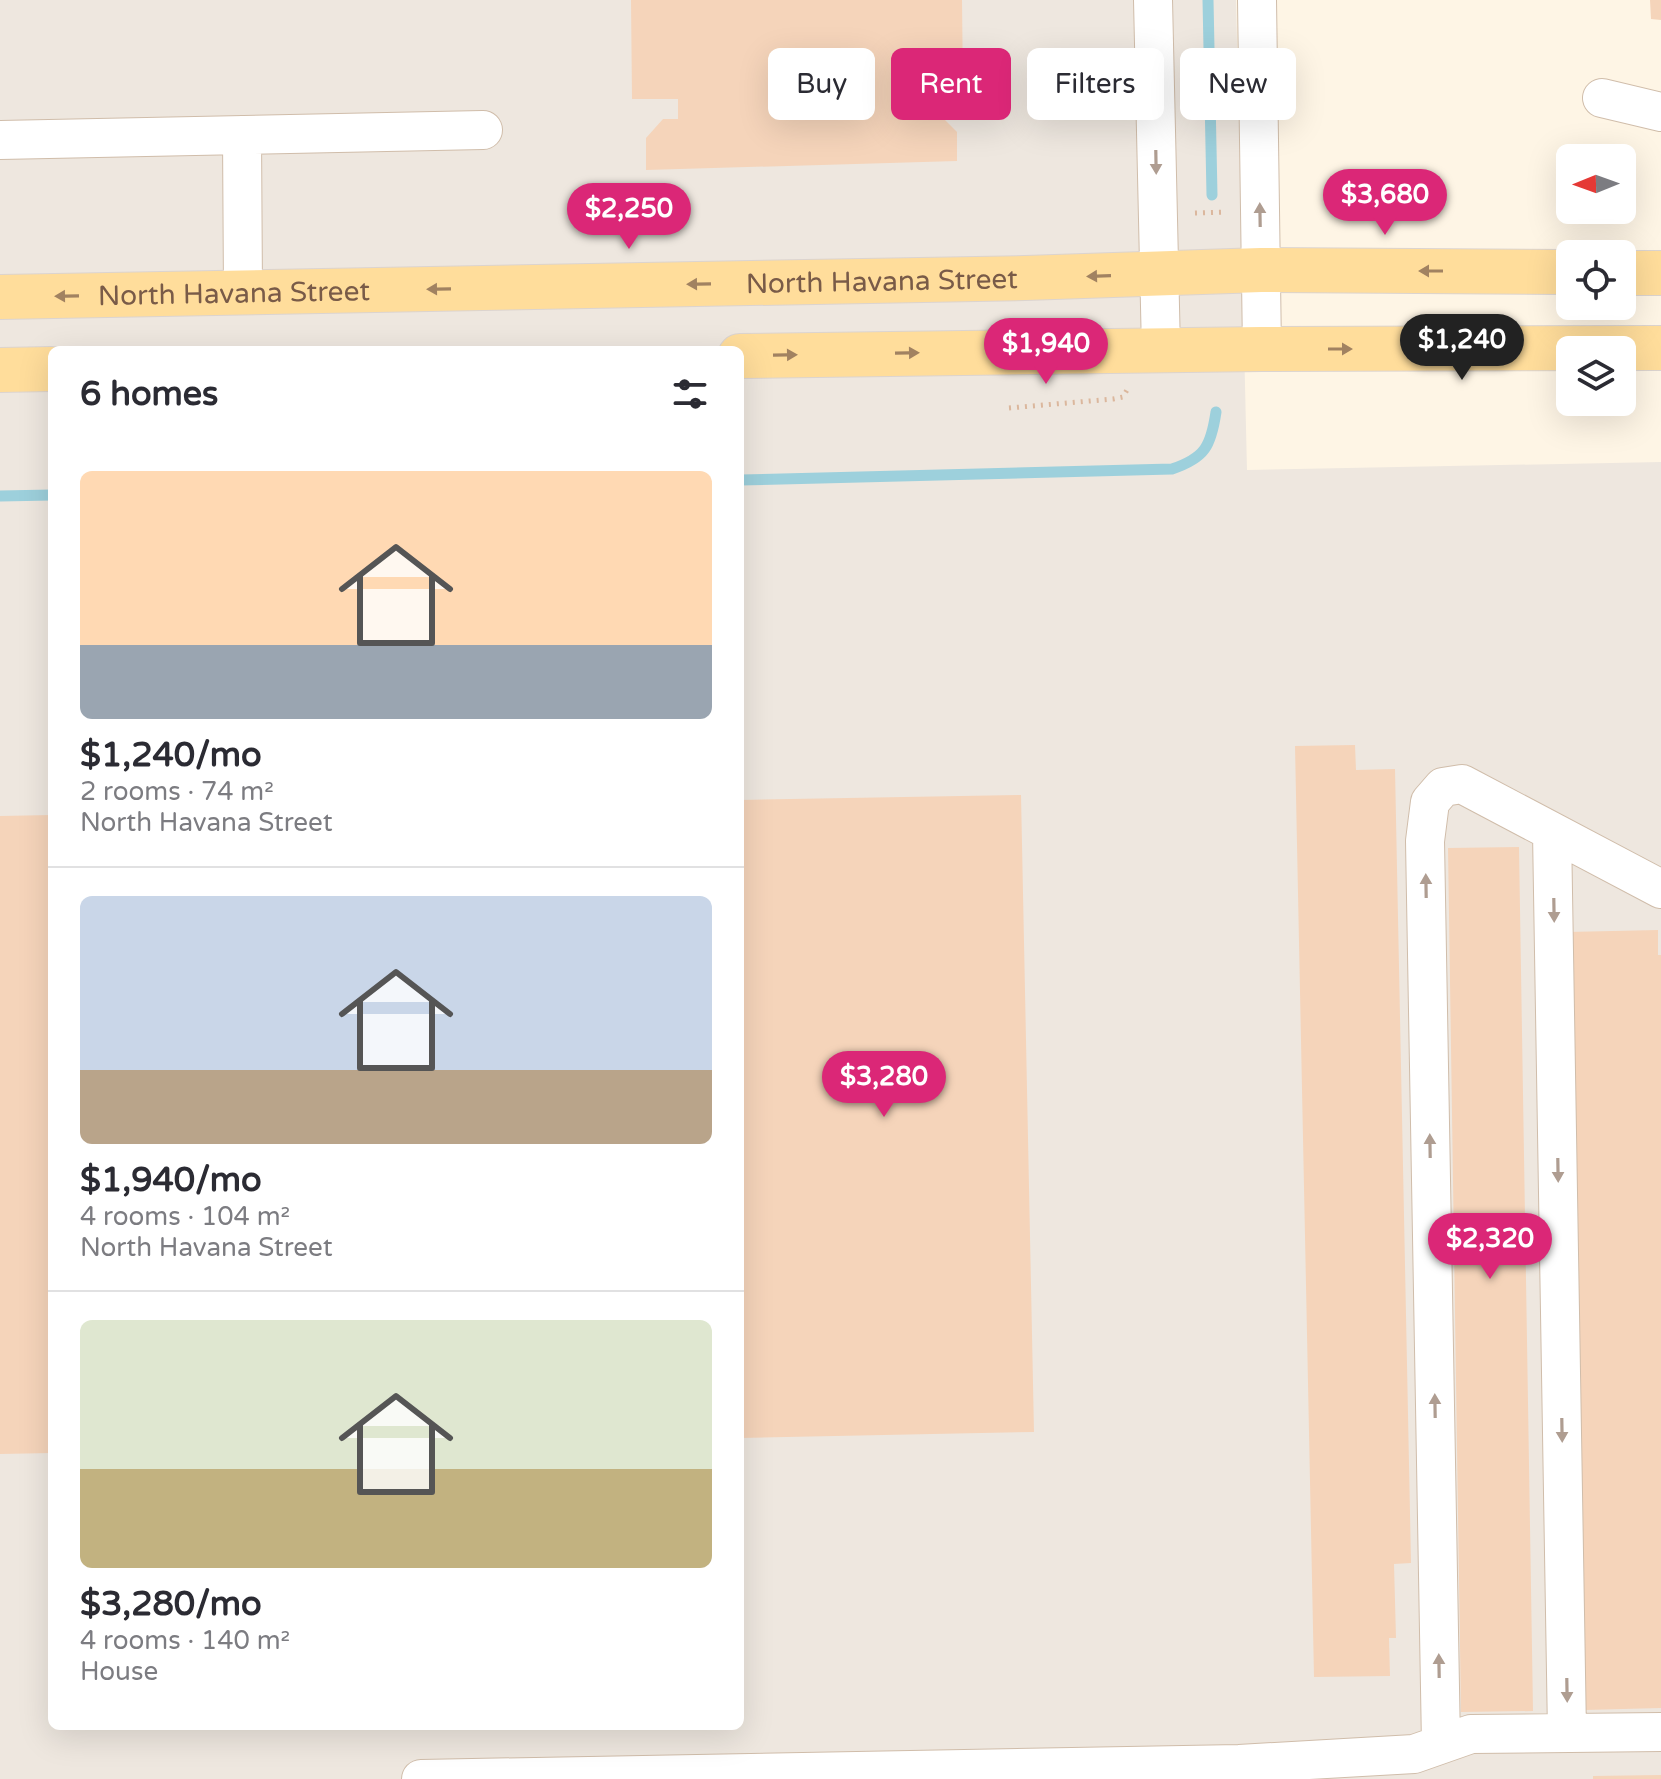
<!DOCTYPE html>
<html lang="en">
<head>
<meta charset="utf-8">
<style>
  :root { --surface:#fff; --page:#f7f7f7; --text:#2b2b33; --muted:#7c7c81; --line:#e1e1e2; --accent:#db2777 }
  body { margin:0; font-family:"Varela Round",sans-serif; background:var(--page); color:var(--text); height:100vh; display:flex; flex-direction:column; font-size:30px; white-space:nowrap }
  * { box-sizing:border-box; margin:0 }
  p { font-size:26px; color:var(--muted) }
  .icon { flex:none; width:44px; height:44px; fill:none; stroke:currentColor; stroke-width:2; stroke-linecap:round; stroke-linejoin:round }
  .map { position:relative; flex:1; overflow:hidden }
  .sheet { position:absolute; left:48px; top:346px; width:696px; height:1384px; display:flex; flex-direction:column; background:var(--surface); border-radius:12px; box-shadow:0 8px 32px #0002 }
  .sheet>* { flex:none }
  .banner { position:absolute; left:768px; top:48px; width:760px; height:72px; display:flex; gap:16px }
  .needle { width:52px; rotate:269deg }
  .fabs { position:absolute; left:1556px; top:144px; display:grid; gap:16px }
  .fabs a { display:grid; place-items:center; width:80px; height:80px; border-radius:12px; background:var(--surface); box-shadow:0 8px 32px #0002; font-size:40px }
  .price { position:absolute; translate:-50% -68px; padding:0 18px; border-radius:28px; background:var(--accent); color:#fff; font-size:26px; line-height:52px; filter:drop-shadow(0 2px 4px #0008) }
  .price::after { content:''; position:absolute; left:50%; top:48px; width:24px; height:18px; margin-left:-12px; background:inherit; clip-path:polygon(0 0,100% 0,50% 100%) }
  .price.on { background:#222; color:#fff }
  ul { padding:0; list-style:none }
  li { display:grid; align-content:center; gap:16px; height:424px; padding:0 32px }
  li+li { border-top:2px solid var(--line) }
  li span { display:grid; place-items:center; height:248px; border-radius:12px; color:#555 }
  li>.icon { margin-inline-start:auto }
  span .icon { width:144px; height:144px; fill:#fffc; stroke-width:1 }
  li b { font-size:34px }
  h2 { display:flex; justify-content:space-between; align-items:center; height:96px; padding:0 32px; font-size:34px }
  .pill { padding:0 28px; border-radius:12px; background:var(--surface); box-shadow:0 8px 32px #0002; font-size:28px; line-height:72px }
  .pill.on { background:var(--accent); color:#fff }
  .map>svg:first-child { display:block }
  .industrial { fill:#eee7df; fill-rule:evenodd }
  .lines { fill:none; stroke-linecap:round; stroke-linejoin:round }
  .stream { stroke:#9dd0dc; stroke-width:11 }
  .building { fill:#f5d4ba }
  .minor-casing { stroke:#d0bdaa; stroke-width:40 }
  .major-casing { stroke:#dcd4cf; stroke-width:46 }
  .path { stroke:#dbb79d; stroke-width:5; stroke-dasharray:2 6; stroke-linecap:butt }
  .minor { stroke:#fff; stroke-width:38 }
  .major { stroke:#ffdd9b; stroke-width:44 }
  .oneway { fill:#af9d91 }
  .oneway2 { fill:#a18261 }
  .labels { text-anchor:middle; stroke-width:6; stroke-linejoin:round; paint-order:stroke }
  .street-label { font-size:28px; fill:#795b48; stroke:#fff9ed }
</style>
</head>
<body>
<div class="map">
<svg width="1661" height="1779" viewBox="0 0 1661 1779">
  <rect width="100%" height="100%" fill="#fef5e5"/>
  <path class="industrial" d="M0 0H1236L1247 470 1661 462V1779H0ZM52 350H740V1726H52Z"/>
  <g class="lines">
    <path class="stream" d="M1208 0 1212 195
      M740 480 1172 469C1205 458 1211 446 1216 412
      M0 496 52 495"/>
  </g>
  <path class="building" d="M631 0H962L963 90H925V114H939L957 132V161L646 170V138L663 119H678V99H632Z
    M1650 0H1661V20L1651 19Z
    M1355 745 1356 770 1395 769 1411 1563 1394 1564 1396 1638H1389L1390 1676 1314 1677 1295 746Z
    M1021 795 1034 1432 740 1438V800Z
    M52 815V1453L0 1454V816Z
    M1519 847 1533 1711 1461 1712 1448 848Z
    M1658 930V955H1661V1708L1585 1710 1567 932Z
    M1661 1775V1779H1593V1776Z"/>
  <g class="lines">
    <g class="minor-casing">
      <path id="minor" d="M1153 0 1161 350
        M1257 0 1262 349
        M1602 98 1661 112
        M242 135 243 292
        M0 140 483 130
        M1552 832 1567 1733
        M1441 1744 1425 841 1430 802 1443 787 1462 784 1661 889
        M421 1779 1239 1764 1414 1754 1471 1734 1661 1732"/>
    </g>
    <g class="major-casing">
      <g id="major">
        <path d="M1622 273H1661"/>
        <path id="s1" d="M0 297 1025 278 1261 270 1570 272"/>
        <path d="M740 356 1262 349 1661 348"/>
        <path d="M0 370 52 369"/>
      </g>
    </g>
    <path class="path" d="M1195 213 1225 212
      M1009 408 1113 399 1123 397 1127 390"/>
    <use href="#minor" class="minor"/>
    <use href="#major" class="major"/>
  </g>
  <defs><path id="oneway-solid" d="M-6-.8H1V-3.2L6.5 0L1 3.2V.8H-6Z" transform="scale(2)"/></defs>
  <g class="oneway">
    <use href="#oneway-solid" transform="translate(1156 162) rotate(89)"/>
    <use href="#oneway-solid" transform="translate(1260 215) rotate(-91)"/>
    <use href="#oneway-solid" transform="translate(1426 886) rotate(-91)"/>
    <use href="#oneway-solid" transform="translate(1554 910) rotate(89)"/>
    <use href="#oneway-solid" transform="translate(1430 1146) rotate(-91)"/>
    <use href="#oneway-solid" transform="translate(1558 1170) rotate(89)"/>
    <use href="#oneway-solid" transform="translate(1435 1406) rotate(-91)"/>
    <use href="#oneway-solid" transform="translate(1562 1430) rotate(89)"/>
    <use href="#oneway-solid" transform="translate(1439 1666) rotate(-91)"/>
    <use href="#oneway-solid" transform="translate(1567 1690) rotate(89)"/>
  </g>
  <g class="oneway2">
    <use href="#oneway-solid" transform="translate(1431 271) rotate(-180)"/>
    <use href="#oneway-solid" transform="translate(1099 276) rotate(178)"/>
    <use href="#oneway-solid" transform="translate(699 284) rotate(179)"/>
    <use href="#oneway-solid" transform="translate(439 289) rotate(179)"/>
    <use href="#oneway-solid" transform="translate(67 296) rotate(179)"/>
    <use href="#oneway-solid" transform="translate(1340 349)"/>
    <use href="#oneway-solid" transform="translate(907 353) rotate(-1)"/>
    <use href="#oneway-solid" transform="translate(785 355) rotate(-1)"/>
  </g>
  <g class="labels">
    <g class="street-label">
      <text dy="10" stroke="none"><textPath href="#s1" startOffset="882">North Havana Street</textPath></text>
      <text dy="10" stroke="none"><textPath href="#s1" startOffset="234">North Havana Street</textPath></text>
    </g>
  </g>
</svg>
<div class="fabs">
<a><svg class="needle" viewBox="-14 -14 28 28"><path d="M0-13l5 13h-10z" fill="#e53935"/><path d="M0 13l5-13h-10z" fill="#7c7c81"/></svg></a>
<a><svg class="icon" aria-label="locate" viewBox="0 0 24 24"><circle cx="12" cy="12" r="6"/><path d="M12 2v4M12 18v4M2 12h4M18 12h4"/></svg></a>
<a><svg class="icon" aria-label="layers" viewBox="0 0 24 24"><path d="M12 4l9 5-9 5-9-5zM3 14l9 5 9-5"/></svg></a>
</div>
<b class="price" style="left:1385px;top:237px">$3,680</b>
<b class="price" style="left:629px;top:251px">$2,250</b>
<b class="price on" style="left:1462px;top:382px">$1,240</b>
<b class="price" style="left:1046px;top:386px">$1,940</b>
<b class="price" style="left:884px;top:1119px">$3,280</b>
<b class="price" style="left:1490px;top:1281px">$2,320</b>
<div class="banner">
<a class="pill">Buy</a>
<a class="pill on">Rent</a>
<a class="pill">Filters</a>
<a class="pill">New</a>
</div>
<section class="sheet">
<h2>6 homes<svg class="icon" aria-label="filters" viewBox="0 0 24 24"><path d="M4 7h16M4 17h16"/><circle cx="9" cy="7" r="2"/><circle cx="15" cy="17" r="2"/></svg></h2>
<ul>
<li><span style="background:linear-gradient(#ffd9b3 70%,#9aa5b1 0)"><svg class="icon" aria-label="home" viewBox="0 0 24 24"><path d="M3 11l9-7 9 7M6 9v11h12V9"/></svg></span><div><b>$1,240/mo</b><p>2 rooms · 74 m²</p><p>North Havana Street</p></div></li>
<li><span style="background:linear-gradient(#c9d6e8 70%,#b9a48a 0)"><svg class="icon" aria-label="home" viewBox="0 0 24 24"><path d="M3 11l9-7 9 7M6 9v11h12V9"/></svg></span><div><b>$1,940/mo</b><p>4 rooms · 104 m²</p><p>North Havana Street</p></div></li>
<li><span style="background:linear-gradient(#dfe7d0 60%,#c2b280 0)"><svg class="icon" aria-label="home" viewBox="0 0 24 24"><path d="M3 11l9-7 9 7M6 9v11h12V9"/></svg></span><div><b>$3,280/mo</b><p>4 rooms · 140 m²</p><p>House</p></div></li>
</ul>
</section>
</div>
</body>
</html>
